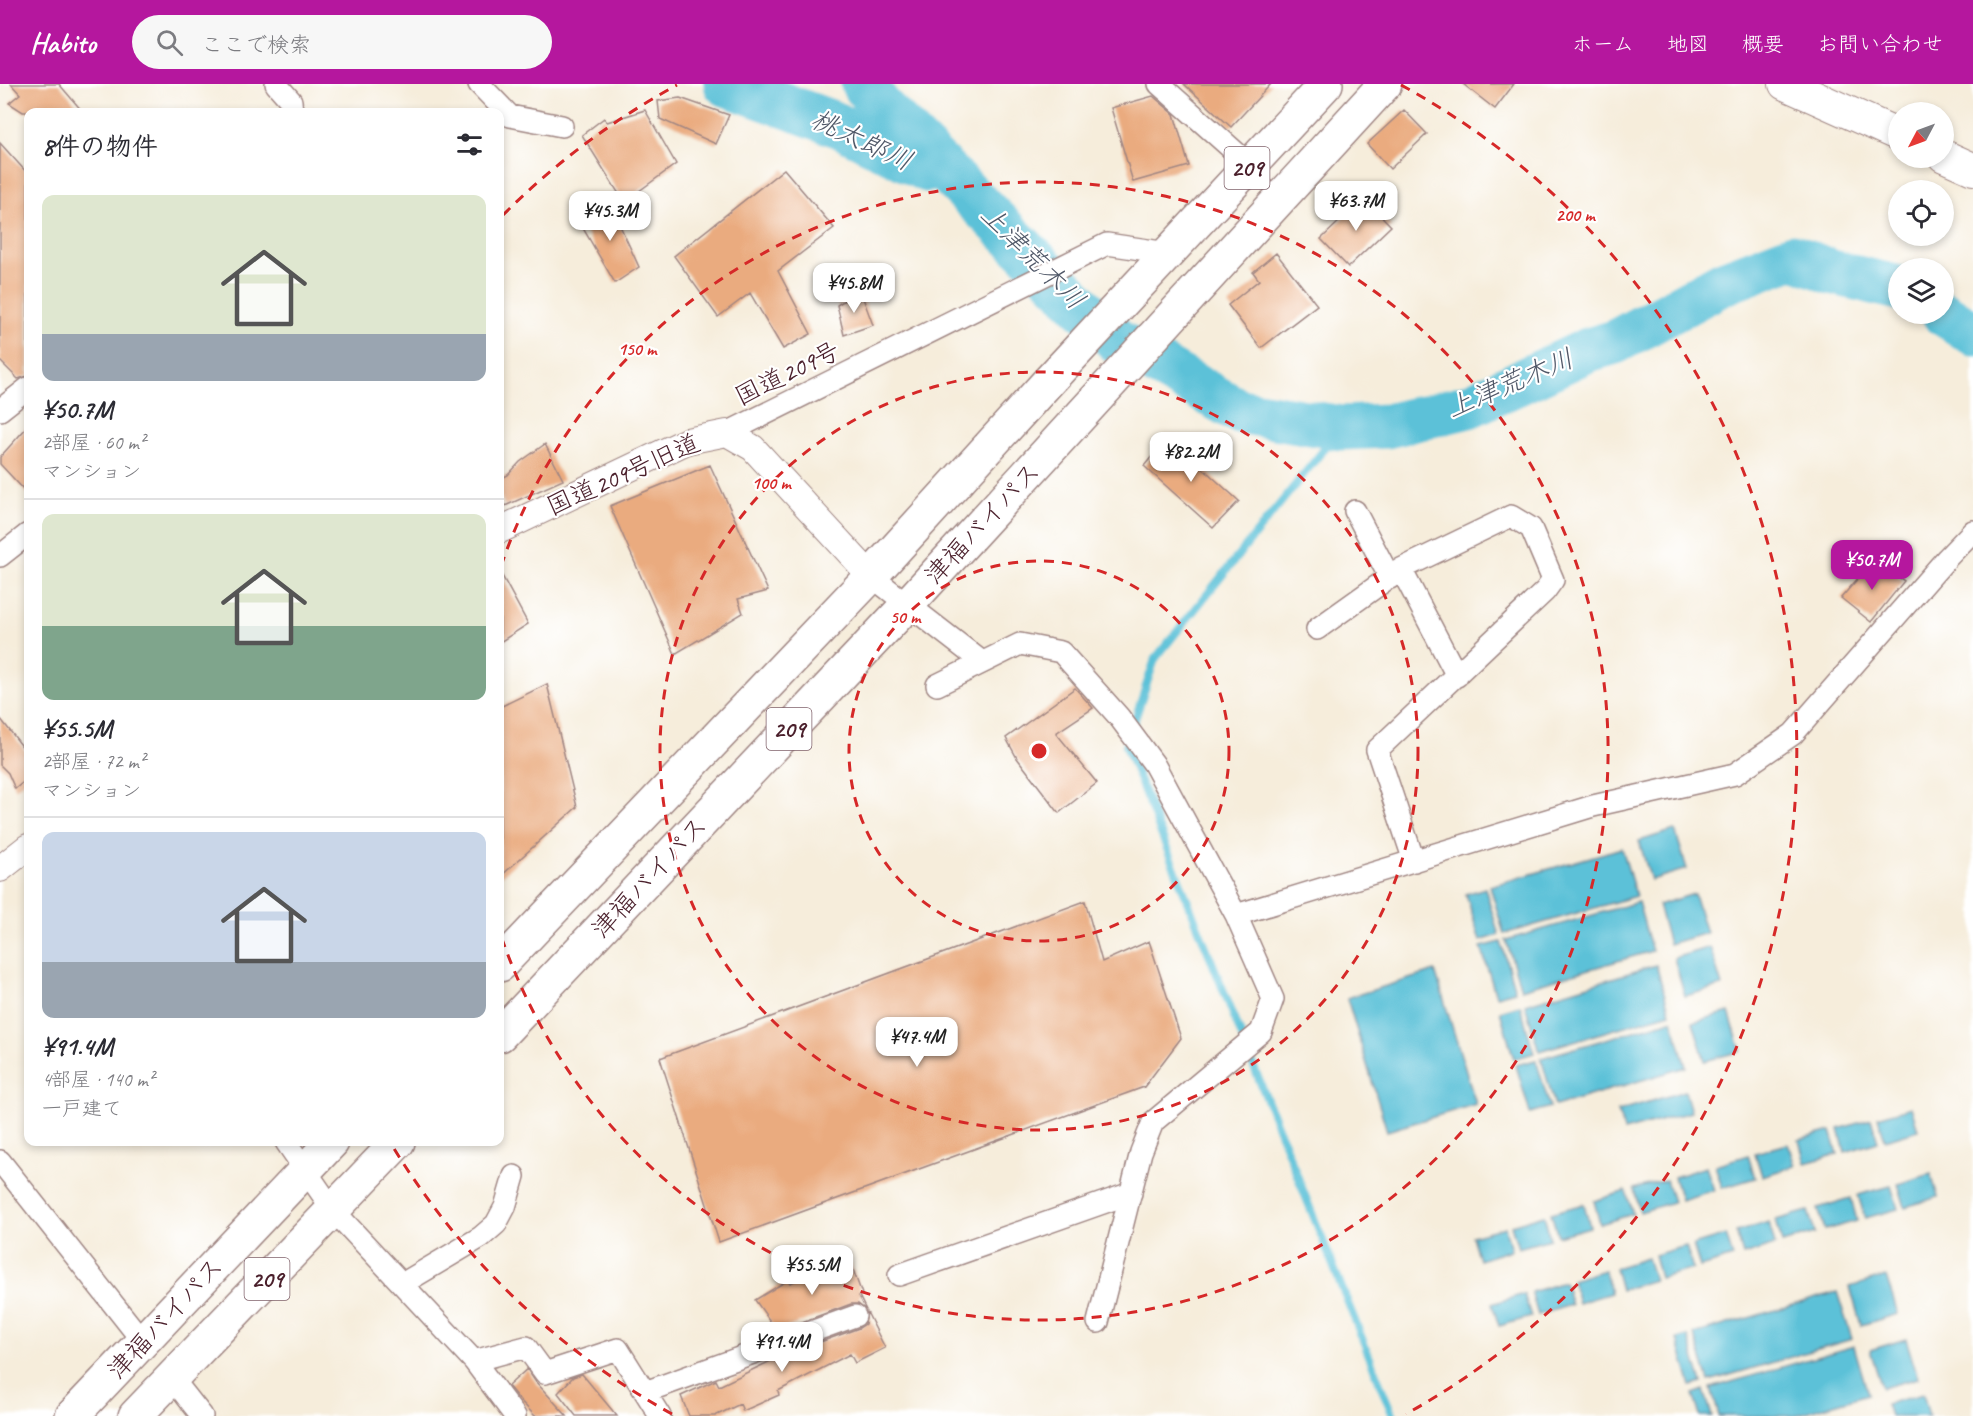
<!DOCTYPE html>
<html lang="ja">
<head>
<meta charset="utf-8">
<style>
  :root { --surface:#fff; --page:#f7f7f7; --text:#2b2b33; --muted:#7c7c81; --line:#e1e1e2; --accent:#b5179e }
  body { margin:0; font-family:Caveat,"Klee One",sans-serif; background:var(--page); color:var(--text); height:100vh; display:flex; flex-direction:column; font-size:22px; white-space:nowrap }
  * { box-sizing:border-box; margin:0 }
  p { font-size:20px; color:var(--muted) }
  .icon { flex:none; width:33px; height:33px; fill:none; stroke:currentColor; stroke-width:2; stroke-linecap:round; stroke-linejoin:round }
  .map { position:relative; flex:1; overflow:hidden }
  .details { position:absolute; left:24px; top:24px; width:480px; height:1038px; display:flex; flex-direction:column; background:var(--surface); border-radius:12px; box-shadow:0 3px 9px #0003 }
  .details>* { flex:none }
  .needle { width:39px; rotate:229deg }
  .buttons { position:absolute; left:1888px; top:18px; display:grid; gap:12px }
  .buttons a { display:grid; place-items:center; width:66px; height:66px; border-radius:50%; background:var(--surface); box-shadow:0 3px 9px #0003; font-size:30px }
  .price { position:absolute; translate:-50% -51px; padding:0 14px; border-radius:12px; background:#fff; color:#222; font-size:20px; line-height:39px; filter:drop-shadow(0 2px 3px #0008) }
  .price::after { content:''; position:absolute; left:50%; top:36px; width:18px; height:14px; margin-left:-9px; background:inherit; clip-path:polygon(0 0,100% 0,50% 100%) }
  .price.current { background:var(--accent); color:#fff }
  ul { padding:0; list-style:none }
  li { display:grid; align-content:center; gap:12px; height:318px; padding:0 18px }
  li+li { border-top:2px solid var(--line) }
  li span { display:grid; place-items:center; height:186px; border-radius:12px; color:#555 }
  li>.icon { margin-inline-start:auto }
  span .icon { width:108px; height:108px; fill:#fffc; stroke-width:1 }
  li b { font-size:26px }
  h2 { display:flex; justify-content:space-between; align-items:center; height:72px; padding:0 18px; font-size:26px }
  header { display:flex; align-items:center; gap:36px; box-sizing:border-box; height:84px; padding:0 30px; background:var(--accent); color:#fff }
  header strong { font-size:28px }
  nav { display:flex; gap:33px; margin-inline-start:auto; font-size:21px }
  .search { width:420px; height:54px; background:var(--page); display:flex; align-items:center; gap:15px; box-sizing:border-box; padding:0 21px; border-radius:33px; color:var(--muted); font-size:22px }
  .map>svg:first-child { display:block }
  .water { fill:#5bc1d8; stroke:#527082; stroke-width:1.5 }
  .lines { fill:none; stroke-linecap:round; stroke-linejoin:round }
  .stream { stroke:#5bc1d8; stroke-width:8 }
  .river { stroke:#5bc1d8; stroke-width:45 }
  .building { fill:#eaab7f }
  .minor-casing { stroke:#a08683; stroke-width:24 }
  .tertiary-casing { stroke:#a08683; stroke-width:28 }
  .primary-casing { stroke:#a08683; stroke-width:34 }
  .trunk-casing { stroke:#a08683; stroke-width:36 }
  .minor { stroke:#fff; stroke-width:21 }
  .tertiary { stroke:#fff; stroke-width:26 }
  .primary { stroke:#fff; stroke-width:32 }
  .trunk { stroke:#fff; stroke-width:33 }
  .ring { fill:none; stroke:#d62828; stroke-width:3; stroke-dasharray:10 8 }
  .labels { text-anchor:middle; stroke-width:4.5; stroke-linejoin:round; paint-order:stroke }
  .shield { fill:#fff; stroke:#80626b; stroke-width:1.5 }
  .shield-label { font-size:24px; font-weight:bold; fill:#4a1f2b }
  .street-label { font-size:26px; fill:#4a1f2b; stroke:#fff }
  .water-label { font-size:27px; font-style:italic; fill:#505868; stroke:#fff }
  .centre { fill:#d62828; stroke:#fff; stroke-width:3 }
  .ring-label { font-size:18px; text-anchor:middle; font-weight:bold; fill:#d62828; stroke:#fff; stroke-width:4.5; stroke-linejoin:round; paint-order:stroke }
</style>
</head>
<body>
<header>
<strong>Habito</strong>
<div class="search"><svg class="icon" aria-label="search" viewBox="0 0 24 24"><circle cx="10" cy="10" r="6"/><path d="M15 15l6 6"/></svg>ここで検索</div>
<nav><a>ホーム</a><a>地図</a><a>概要</a><a>お問い合わせ</a></nav>
</header>
<div class="map">
<svg width="1973" height="1332" viewBox="0 0 1973 1332">
  <rect width="100%" height="100%" fill="#fff"/>
  <filter id="ink" filterUnits="userSpaceOnUse"><feTurbulence type="fractalNoise" baseFrequency=".0167" numOctaves="2"/><feDisplacementMap in="SourceGraphic" scale="12" xChannelSelector="R" yChannelSelector="G"/><feConvolveMatrix kernelMatrix="1 2 1 2 8 2 1 2 1" color-interpolation-filters="sRGB"/></filter>
  <filter id="wash" filterUnits="userSpaceOnUse"><feTurbulence type="fractalNoise" baseFrequency=".008" numOctaves="4" result="noise"/><feDisplacementMap in="SourceGraphic" scale="24" xChannelSelector="R" yChannelSelector="G"/><feGaussianBlur stdDeviation="1.35" result="paint"/><feColorMatrix in="noise" values="0 0 0 0 0 0 0 0 0 0 0 0 0 0 0 0 0 1.4 0 .05"/><feComposite in="paint" operator="in"/></filter>
  <g filter="url(#wash)">
    <rect width="100%" height="100%" fill="#f6eddb"/>
    <path class="water" d="M1675 746 1687 785 1651 796 1639 757Z
      M1622 764 1636 812 1504 850 1490 802Z
      M1485 804 1499 851 1480 857 1466 810Z
      M1694 810 1706 849 1669 860 1658 821Z
      M1638 818 1652 867 1521 905 1506 856Z
      M1501 858 1515 907 1496 912 1481 863Z
      M1710 863 1722 902 1685 912 1674 874Z
      M1656 881 1670 929 1539 967 1525 920Z
      M1435 887 1476 1020 1387 1047 1347 914Z
      M1520 921 1534 969 1514 975 1500 927Z
      M1729 928 1741 967 1705 977 1693 938Z
      M1672 936 1686 983 1555 1022 1541 974Z
      M1536 976 1550 1023 1530 1029 1516 981Z
      M1685 1007 1691 1028 1624 1047 1618 1027Z
      M1911 1023 1918 1046 1885 1056 1878 1033Z
      M1871 1035 1878 1058 1845 1068 1839 1045Z
      M1831 1047 1838 1070 1805 1079 1799 1056Z
      M1788 1060 1795 1082 1762 1092 1755 1069Z
      M1748 1071 1755 1094 1722 1104 1715 1081Z
      M1706 1083 1714 1106 1681 1116 1674 1093Z
      M1931 1090 1938 1113 1905 1123 1898 1100Z
      M1666 1096 1673 1118 1640 1128 1634 1105Z
      M1891 1102 1898 1125 1865 1134 1858 1111Z
      M1626 1107 1633 1130 1600 1140 1594 1117Z
      M1851 1114 1857 1137 1825 1146 1818 1124Z
      M1584 1120 1590 1143 1558 1152 1551 1129Z
      M1808 1127 1815 1149 1782 1159 1776 1136Z
      M1544 1131 1550 1155 1518 1164 1511 1141Z
      M1769 1138 1775 1161 1743 1171 1736 1148Z
      M1505 1143 1511 1166 1479 1176 1472 1152Z
      M1726 1151 1733 1173 1700 1183 1693 1161Z
      M1686 1162 1693 1185 1660 1194 1654 1171Z
      M1647 1174 1654 1196 1621 1206 1615 1184Z
      M1604 1186 1611 1209 1578 1219 1572 1196Z
      M1886 1192 1898 1230 1861 1241 1850 1203Z
      M1564 1198 1571 1221 1538 1231 1531 1208Z
      M1837 1208 1852 1255 1709 1297 1694 1250Z
      M1524 1210 1531 1233 1499 1242 1492 1220Z
      M1688 1252 1702 1299 1691 1302 1677 1255Z
      M1906 1255 1918 1294 1882 1304 1870 1266Z
      M1854 1262 1868 1310 1793 1332H1719L1711 1304Z
      M1704 1306 1712 1332H1700L1693 1310Z
      M1923 1310 1929 1332H1890L1886 1320Z"/>
    <g class="lines">
      <path class="stream" d="M1341 344 1155 575 1126 662 1393 1332"/>
      <path class="river" d="M726 0 838 41 927 86
        M863 0 881 23 1118 258 1239 327 1341 344 1387 342 1469 322 1588 266 1615 258 1723 199 1793 172 1831 188 1899 204
        M1944 230 1973 249"/>
    </g>
    <g id="blocks">
      <path class="building" d="M11 0H59L83 28H23L9 19 20 10Z
        M1184 0H1271L1231 43Z
        M1463 0H1514L1495 25Z
        M1153 12 1174 30 1189 82 1133 98 1111 24Z
        M680 14 729 31 716 60 660 35 658 17Z
        M645 26 676 80 624 118 582 51 604 34 607 38Z
        M1404 26 1427 50 1390 85 1367 60Z
        M0 59 28 90V292L18 295 0 277Z
        M784 85 834 144 778 187 811 250 783 265 750 209 718 233 674 172Z
        M1364 114 1391 142 1348 183 1321 155Z
        M611 122 639 183 615 199 577 134Z
        M1276 169 1317 221 1261 264 1228 221 1259 196 1253 188Z
        M860 206 873 241 844 251 837 221Z
        M28 342V410L0 380V373Z
        M1168 353 1239 417 1213 444 1144 382Z
        M545 360 563 396 505 422 500 412V395L508 391 520 378Z
        M710 381 768 507 738 515 743 529 675 570 610 422Z
        M1874 476 1904 497 1871 538 1841 514Z
        M500 488 528 540 500 558Z
        M547 600 577 723 500 793V623Z
        M1075 604 1093 624 1056 649 1097 699 1059 729 1017 674 1006 654Z
        M0 634 28 670V694L15 705 8 689 0 681Z
        M1085 817 1102 878 1149 857 1181 954 1144 1003 719 1158 660 974Z
        M849 1175 862 1210 859 1212 866 1226 858 1220H851L777 1247 755 1216 788 1196 790 1199Z
        M867 1228 885 1264 855 1279 850 1270 778 1307 779 1311 743 1327 740 1320 715 1332H689L681 1312 716 1296 719 1302 779 1273 859 1244 865 1240Z
        M527 1285 535 1297 567 1332H535L517 1313 508 1302Z
        M582 1290 617 1332H576L558 1309 573 1293Z"/>
    </g>
  </g>
  <g filter="url(#ink)">
    <use href="#blocks" fill-opacity="0" stroke="#a08683" stroke-width="1.5"/>
    <g class="lines">
      <g class="minor-casing">
        <path id="minor" d="M276 0 291 17 292 28
          M479 0 510 32 562 42
          M1159 0 1250 81
          M0 326 28 304
          M727 349 1107 160 1168 169
          M1355 427 1390 494
          M0 472 28 450
          M871 492 982 578
          M1317 545 1401 485
          M937 601 1020 560 1061 568 1119 633 1154 680 1236 831 1273 915 1261 948 1153 1038 1141 1068 1098 1238
          M1414 777 1377 666 1545 507 1553 496 1531 444 1511 432 1401 485 1457 592
          M1236 831 1593 722 1735 690 1793 650 1947 474 1973 447
          M286 1058 333 1126 474 1277 515 1332
          M0 1077 144 1259
          M899 1191 1131 1109
          M402 1200 481 1153 496 1140 505 1123 514 1092
          M474 1277 526 1263 545 1289 618 1265 660 1332
          M172 1294 202 1332
          M645 1308 855 1232"/>
      </g>
      <g class="tertiary-casing">
        <path id="tertiary" d="M500 446 687 357 727 349 753 364 871 492
          M0 785 28 763"/>
      </g>
      <g class="primary-casing">
        <path id="primary" d="M1785 0 1899 51
          M1944 72 1973 85"/>
      </g>
      <g class="trunk-casing">
        <path id="trunk" d="M500 881 871 492 1047 299 1326 0
          M500 951 909 519 1385 0
          M72 1332 332 1058
          M135 1332 398 1058"/>
      </g>
      <use href="#minor" class="minor"/>
      <use href="#tertiary" class="tertiary"/>
      <use href="#primary" class="primary"/>
      <use href="#trunk" class="trunk"/>
    </g>
  </g>
  <g class="ring">
    <circle cx="1039" cy="667" r="190"/>
    <circle cx="1039" cy="667" r="379"/>
    <path d="M501 482A569 569 0 1 1 501 852"/>
    <path d="M672 1330A758 758 0 0 1 393 1063M503 131A758 758 0 0 1 677 1M1401 1A758 758 0 0 1 1406 1330"/>
  </g>
  <g class="labels">
    <g class="shield">
      <rect x="1224.5" y="63" width="45" height="42" rx="4.5"/>
      <rect x="766.5" y="624" width="45" height="42" rx="4.5"/>
      <rect x="244.5" y="1174" width="45" height="42" rx="4.5"/>
    </g>
    <g class="shield-label">
      <text x="1247" y="92">209</text>
      <text x="789" y="653">209</text>
      <text x="267" y="1203">209</text>
    </g>
    <g class="street-label">
      <text transform="translate(787 289) rotate(-26)" y="9">国道209号</text>
      <text transform="translate(623 390) rotate(-24)" y="9">国道209号旧道</text>
      <text transform="translate(982 439) rotate(-47)" y="9">津福バイパス</text>
      <text transform="translate(649 793) rotate(-47)" y="9">津福バイパス</text>
      <text transform="translate(165 1234) rotate(-47)" y="9">津福バイパス</text>
    </g>
    <g class="water-label">
      <text transform="translate(862 56) rotate(25)" y="9">桃太郎川</text>
      <text transform="translate(1033 173) rotate(45)" y="9">上津荒木川</text>
      <text transform="translate(1510 299) rotate(-23)" y="9">上津荒木川</text>
    </g>
  </g>
  <circle cx="1039" cy="667" r="9" class="centre"/>
  <g class="ring-label">
    <text x="1575" y="137">200 m</text>
    <text x="637" y="271">150 m</text>
    <text x="771" y="405">100 m</text>
    <text x="905" y="539">50 m</text>
  </g>
</svg>
<div class="buttons">
<a><svg class="needle" viewBox="-14 -14 28 28"><path d="M0-13l5 13h-10z" fill="#e53935"/><path d="M0 13l5-13h-10z" fill="#7c7c81"/></svg></a>
<a><svg class="icon" aria-label="locate" viewBox="0 0 24 24"><circle cx="12" cy="12" r="6"/><path d="M12 2v4M12 18v4M2 12h4M18 12h4"/></svg></a>
<a><svg class="icon" aria-label="layers" viewBox="0 0 24 24"><path d="M12 4l9 5-9 5-9-5zM3 14l9 5 9-5"/></svg></a>
</div>
<b class="price" style="left:1356px;top:148px">¥63.7M</b>
<b class="price" style="left:610px;top:158px">¥45.3M</b>
<b class="price" style="left:854px;top:230px">¥45.8M</b>
<b class="price" style="left:1191px;top:399px">¥82.2M</b>
<b class="price current" style="left:1872px;top:507px">¥50.7M</b>
<b class="price" style="left:917px;top:984px">¥47.4M</b>
<b class="price" style="left:812px;top:1212px">¥55.5M</b>
<b class="price" style="left:782px;top:1289px">¥91.4M</b>
<section class="details">
<h2>8件の物件<svg class="icon" aria-label="filters" viewBox="0 0 24 24"><path d="M4 7h16M4 17h16"/><circle cx="9" cy="7" r="2"/><circle cx="15" cy="17" r="2"/></svg></h2>
<ul>
<li><span style="background:linear-gradient(#dfe7d0 75%,#9aa5b1 0)"><svg class="icon" aria-label="home" viewBox="0 0 24 24"><path d="M3 11l9-7 9 7M6 9v11h12V9"/></svg></span><div><b>¥50.7M</b><p>2部屋 · 60 m²</p><p>マンション</p></div></li>
<li><span style="background:linear-gradient(#dfe7d0 60%,#7fa58c 0)"><svg class="icon" aria-label="home" viewBox="0 0 24 24"><path d="M3 11l9-7 9 7M6 9v11h12V9"/></svg></span><div><b>¥55.5M</b><p>2部屋 · 72 m²</p><p>マンション</p></div></li>
<li><span style="background:linear-gradient(#c9d6e8 70%,#9aa5b1 0)"><svg class="icon" aria-label="home" viewBox="0 0 24 24"><path d="M3 11l9-7 9 7M6 9v11h12V9"/></svg></span><div><b>¥91.4M</b><p>4部屋 · 140 m²</p><p>一戸建て</p></div></li>
</ul>
</section>
</div>
</body>
</html>
